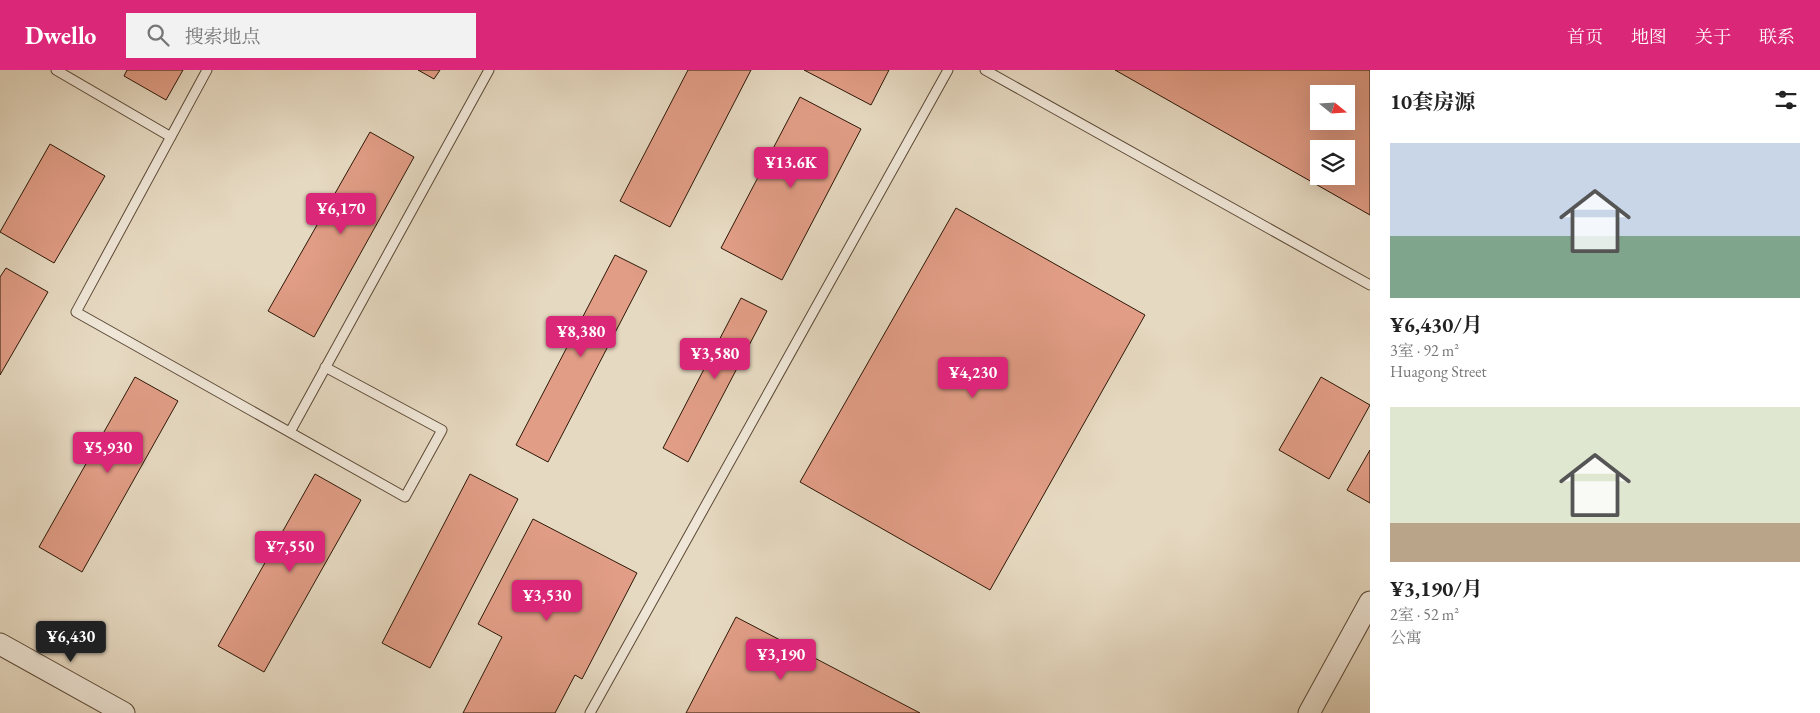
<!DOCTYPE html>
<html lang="zh">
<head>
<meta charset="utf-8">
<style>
  :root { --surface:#fff; --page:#f2f2f2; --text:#222; --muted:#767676; --accent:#db2777 }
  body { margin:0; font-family:"EB Garamond","Noto Serif SC",serif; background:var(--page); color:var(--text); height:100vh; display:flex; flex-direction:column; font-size:19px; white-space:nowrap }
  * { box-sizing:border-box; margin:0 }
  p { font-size:16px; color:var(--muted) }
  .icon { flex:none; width:28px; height:28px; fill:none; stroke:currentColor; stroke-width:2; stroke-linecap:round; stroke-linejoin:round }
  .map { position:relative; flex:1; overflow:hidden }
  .side { display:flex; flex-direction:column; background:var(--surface); width:450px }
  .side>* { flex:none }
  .needle { width:32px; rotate:108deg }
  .buttons { position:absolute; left:1310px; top:15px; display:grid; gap:10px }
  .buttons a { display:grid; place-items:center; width:45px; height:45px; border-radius:0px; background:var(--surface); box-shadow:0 5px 20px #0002; font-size:25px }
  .price { position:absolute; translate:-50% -42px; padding:0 11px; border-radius:5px; background:var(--accent); color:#fff; font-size:16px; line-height:32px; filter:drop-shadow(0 1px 2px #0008) }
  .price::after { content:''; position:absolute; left:50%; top:30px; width:15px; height:11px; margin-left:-8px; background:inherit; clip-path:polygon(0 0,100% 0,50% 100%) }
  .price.on { background:#222; color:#fff }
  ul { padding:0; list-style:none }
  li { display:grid; align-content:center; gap:10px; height:265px; padding:0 20px }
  li span { display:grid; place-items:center; height:155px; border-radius:0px; color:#555 }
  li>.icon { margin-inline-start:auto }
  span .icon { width:90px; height:90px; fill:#fffc; stroke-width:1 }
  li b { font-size:21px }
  h2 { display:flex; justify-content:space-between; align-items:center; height:60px; padding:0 20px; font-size:21px }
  header { display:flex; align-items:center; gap:30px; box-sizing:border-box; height:70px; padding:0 25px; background:var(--accent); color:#fff }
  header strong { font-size:24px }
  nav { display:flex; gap:28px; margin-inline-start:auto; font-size:18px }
  .search { width:350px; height:45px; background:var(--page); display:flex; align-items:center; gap:12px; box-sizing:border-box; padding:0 18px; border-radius:0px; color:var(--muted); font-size:19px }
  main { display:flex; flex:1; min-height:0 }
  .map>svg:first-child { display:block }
  .building { fill:#e19d86; stroke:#2c1706; fill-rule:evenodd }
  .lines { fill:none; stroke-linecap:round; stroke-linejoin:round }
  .service-casing { stroke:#5a4835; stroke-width:11 }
  .tertiary-casing { stroke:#5a4835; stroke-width:23 }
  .service { stroke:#efe6d7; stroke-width:9 }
  .tertiary { stroke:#efe6d7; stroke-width:21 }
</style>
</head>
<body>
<header>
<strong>Dwello</strong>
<div class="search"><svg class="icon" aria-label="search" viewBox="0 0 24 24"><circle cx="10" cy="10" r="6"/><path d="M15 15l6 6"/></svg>搜索地点</div>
<nav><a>首页</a><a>地图</a><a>关于</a><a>联系</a></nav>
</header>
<main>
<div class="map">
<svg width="1370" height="643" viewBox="0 0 1370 643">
  <rect width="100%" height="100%" fill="#e6d9c1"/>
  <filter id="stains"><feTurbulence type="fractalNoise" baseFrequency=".004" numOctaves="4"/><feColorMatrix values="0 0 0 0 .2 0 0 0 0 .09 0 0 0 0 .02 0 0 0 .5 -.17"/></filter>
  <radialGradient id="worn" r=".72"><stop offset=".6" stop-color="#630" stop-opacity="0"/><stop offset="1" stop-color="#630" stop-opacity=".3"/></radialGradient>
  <path class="building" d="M127 0H183L166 30 124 6Z
    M418 0H440L434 9Z
    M688 0H751L670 157 620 131Z
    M804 0H889L871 35Z
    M1115 0H1370V145ZM1319 24H1346V51H1319ZM1319 79H1346V106H1319Z
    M800 27 861 59 782 210 721 178Z
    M370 62 414 87 314 267 268 241Z
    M50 74 105 106 54 193 0 162Z
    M956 138 1145 245 990 520 800 412Z
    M615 185 647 201 548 392 516 375Z
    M6 198 48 222 0 305V207Z
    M741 228 767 241 688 392 663 378Z
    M135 307 178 331 82 502 39 477Z
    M1321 307 1370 335 1329 409 1279 380Z
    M1370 380V433L1347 420Z
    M315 404 361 430 264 602 218 576Z
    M470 404 518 429 430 598 382 573Z
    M533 449 637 503 582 609 575 605 555 643H463L502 567 478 554Z
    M736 547 920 643H686Z"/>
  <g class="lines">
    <g class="service-casing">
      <path id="service" d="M56 0 171 67
        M207 0 76 242 405 427 442 360 325 297
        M985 0 1370 215
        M290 362 489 0
        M590 643 948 0"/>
    </g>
    <g class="tertiary-casing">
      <path id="tertiary" d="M0 574 124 643
        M1309 643 1370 532"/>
    </g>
    <use href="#service" class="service"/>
    <use href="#tertiary" class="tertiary"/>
  </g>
  <rect width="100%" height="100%" filter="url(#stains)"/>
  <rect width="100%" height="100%" fill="url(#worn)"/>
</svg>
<div class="buttons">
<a><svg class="needle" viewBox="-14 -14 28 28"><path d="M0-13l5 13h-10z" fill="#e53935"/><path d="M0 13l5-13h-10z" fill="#767676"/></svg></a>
<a><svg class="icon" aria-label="layers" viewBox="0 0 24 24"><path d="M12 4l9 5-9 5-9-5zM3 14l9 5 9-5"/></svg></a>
</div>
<b class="price" style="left:791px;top:119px">¥13.6K</b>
<b class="price" style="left:341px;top:165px">¥6,170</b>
<b class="price" style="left:581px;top:288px">¥8,380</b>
<b class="price" style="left:715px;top:310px">¥3,580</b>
<b class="price" style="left:973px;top:329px">¥4,230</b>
<b class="price" style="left:108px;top:404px">¥5,930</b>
<b class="price" style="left:290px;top:503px">¥7,550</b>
<b class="price" style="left:547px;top:552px">¥3,530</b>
<b class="price on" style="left:71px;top:593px">¥6,430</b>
<b class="price" style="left:781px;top:611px">¥3,190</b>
</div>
<section class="side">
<h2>10套房源<svg class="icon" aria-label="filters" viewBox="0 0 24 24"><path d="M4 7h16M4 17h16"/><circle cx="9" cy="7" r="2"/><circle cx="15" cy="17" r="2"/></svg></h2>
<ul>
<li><span style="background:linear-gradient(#c9d6e8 60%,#7fa58c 0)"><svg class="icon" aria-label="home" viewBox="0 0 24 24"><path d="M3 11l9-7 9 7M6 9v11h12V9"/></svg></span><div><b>¥6,430/月</b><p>3室 · 92 m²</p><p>Huagong Street</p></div></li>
<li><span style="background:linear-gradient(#dfe7d0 75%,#b9a48a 0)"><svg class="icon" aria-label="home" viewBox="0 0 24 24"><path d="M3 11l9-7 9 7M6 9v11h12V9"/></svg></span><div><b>¥3,190/月</b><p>2室 · 52 m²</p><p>公寓</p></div></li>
</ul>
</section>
</main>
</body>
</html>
